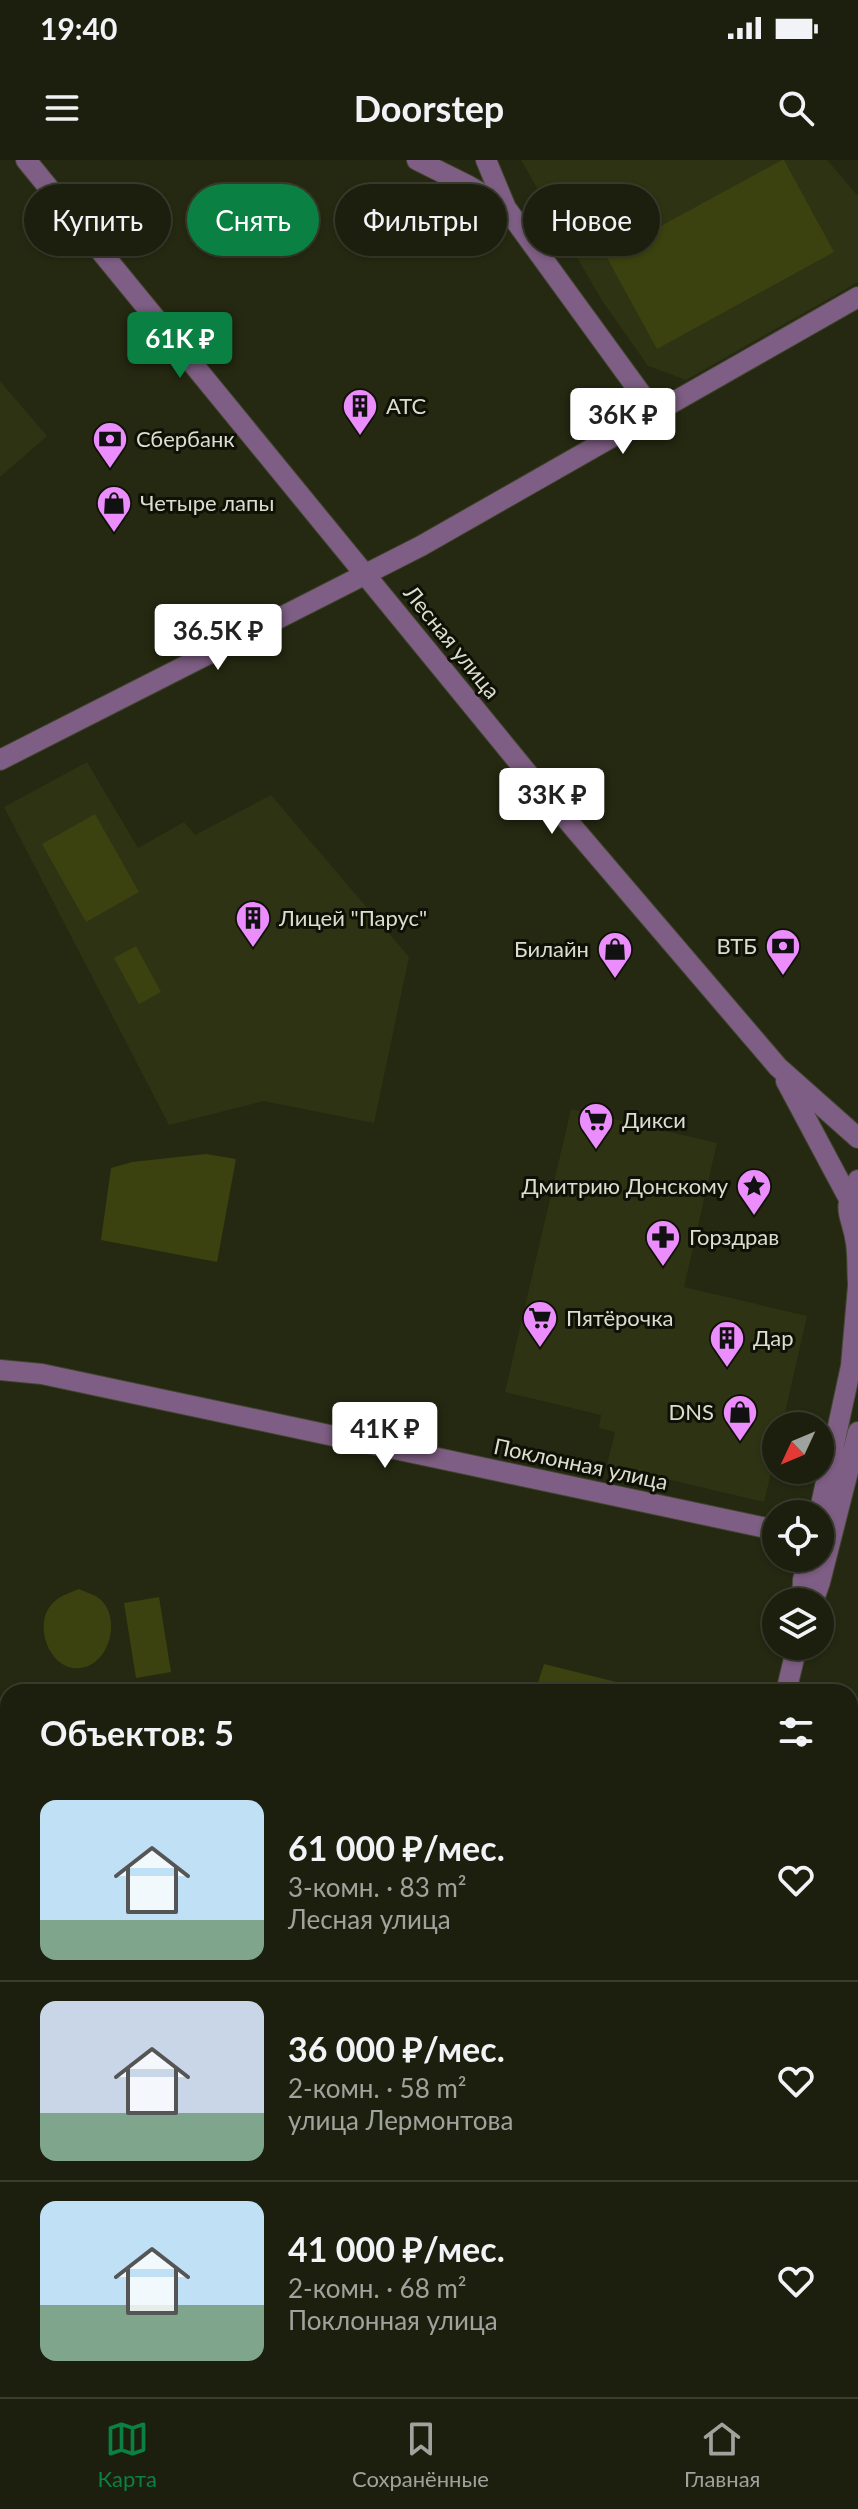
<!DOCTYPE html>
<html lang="ru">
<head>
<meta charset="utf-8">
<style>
  :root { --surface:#1c1f0d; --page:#292c1b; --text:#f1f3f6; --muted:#a0a29d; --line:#3a3d2e; --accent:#0b8043 }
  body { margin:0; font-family:Lato,sans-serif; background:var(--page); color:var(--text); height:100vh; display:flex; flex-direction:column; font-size:30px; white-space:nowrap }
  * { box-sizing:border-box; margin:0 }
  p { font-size:26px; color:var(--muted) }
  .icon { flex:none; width:44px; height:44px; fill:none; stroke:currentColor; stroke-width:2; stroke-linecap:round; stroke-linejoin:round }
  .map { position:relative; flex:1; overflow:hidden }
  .panel { position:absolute; left:0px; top:1524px; width:858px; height:714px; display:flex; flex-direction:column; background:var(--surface); border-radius:24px 24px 0 0; box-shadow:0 2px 6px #0004,0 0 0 2px var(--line) }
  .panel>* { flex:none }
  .banner { position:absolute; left:24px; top:24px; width:810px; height:72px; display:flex; gap:16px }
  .needle { width:52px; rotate:226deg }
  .buttons { position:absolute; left:762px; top:1252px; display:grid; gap:16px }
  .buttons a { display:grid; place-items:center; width:72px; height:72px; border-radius:50%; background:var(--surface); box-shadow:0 2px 6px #0004,0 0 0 2px var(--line); font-size:40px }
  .price { position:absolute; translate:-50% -68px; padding:0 18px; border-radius:8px; background:#fff; color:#222; font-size:26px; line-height:52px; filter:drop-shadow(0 2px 4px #0008) }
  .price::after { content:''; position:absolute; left:50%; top:48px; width:24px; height:18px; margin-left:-12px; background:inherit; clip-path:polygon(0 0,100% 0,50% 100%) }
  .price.on { background:var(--accent); color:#fff }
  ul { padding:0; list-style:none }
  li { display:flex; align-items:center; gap:24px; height:200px; padding:0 40px }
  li+li { border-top:2px solid var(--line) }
  li span { display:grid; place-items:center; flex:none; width:224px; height:160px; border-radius:16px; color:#555 }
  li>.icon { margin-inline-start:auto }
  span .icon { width:96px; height:96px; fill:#fffc; stroke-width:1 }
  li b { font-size:34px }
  h2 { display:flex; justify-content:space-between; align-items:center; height:96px; padding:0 40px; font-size:34px }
  .pill { padding:0 28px; border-radius:36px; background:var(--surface); box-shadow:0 2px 6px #0004,0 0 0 2px var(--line); font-size:28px; line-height:72px }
  .pill.on { background:var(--accent); color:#fff }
  .status { display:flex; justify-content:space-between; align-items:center; height:56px; padding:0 40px; background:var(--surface); direction:ltr }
  .status svg { height:22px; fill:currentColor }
  header { display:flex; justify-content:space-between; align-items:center; height:104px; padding:0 40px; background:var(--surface); font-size:36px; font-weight:700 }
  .dock { display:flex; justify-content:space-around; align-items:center; height:112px; border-top:2px solid var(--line); background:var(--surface); font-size:22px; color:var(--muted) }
  .dock a { display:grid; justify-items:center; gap:4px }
  .dock .on { color:var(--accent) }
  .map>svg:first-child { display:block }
  .built { fill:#2e3313 }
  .green { fill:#3b420f }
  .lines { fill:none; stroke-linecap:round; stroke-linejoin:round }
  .minor-casing { stroke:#42462f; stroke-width:22 }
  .minor { stroke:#7e5e84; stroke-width:20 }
  .labels { text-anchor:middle; stroke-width:6; stroke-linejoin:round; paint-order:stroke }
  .poi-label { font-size:22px; fill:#dbdecf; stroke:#0f1107; text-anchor:start }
  .street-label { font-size:22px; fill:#dbdecf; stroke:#0f1107 }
</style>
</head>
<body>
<div class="status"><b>19:40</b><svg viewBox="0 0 49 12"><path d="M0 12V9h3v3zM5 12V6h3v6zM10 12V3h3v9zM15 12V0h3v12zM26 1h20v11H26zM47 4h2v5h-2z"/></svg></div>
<header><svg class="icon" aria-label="menu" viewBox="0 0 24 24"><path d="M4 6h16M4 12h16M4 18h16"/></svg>Doorstep<svg class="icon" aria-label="search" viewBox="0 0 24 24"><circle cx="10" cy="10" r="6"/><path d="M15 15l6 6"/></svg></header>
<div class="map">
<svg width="858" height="2237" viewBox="0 0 858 2237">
  <rect width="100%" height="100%" fill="#252911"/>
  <path class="built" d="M521 0H827L858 36V122L686 220 648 206 601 139Z
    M0 221 47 276 0 317Z
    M87 602 138 688 184 662 195 675 271 635 409 797 374 963 264 941 169 965 4 647Z
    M571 949 717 983 684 1127 807 1156 782 1266H776V1291L764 1342 607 1305 615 1272 599 1268 601 1255 505 1232Z
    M122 2230H390L388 2237H118Z"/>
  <path class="green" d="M782 0H784L834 92 657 189 606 96Z
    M95 654 139 732 86 762 42 684Z
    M136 786 161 832 139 844 114 798Z
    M206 994 236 999 217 1102 101 1080 111 1008 132 1002Z
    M79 1429C85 1432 96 1435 101 1440 123 1461 107 1512 73 1508 47 1504 34 1463 52 1444 59 1436 69 1433 79 1429Z
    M159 1437 171 1512 136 1518 124 1443Z
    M544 1504 656 1532H535Z"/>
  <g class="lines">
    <g class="minor-casing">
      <path id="minor" d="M26 0 543 632 778 907 858 978
        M417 0 469 26 506 48 655 253
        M486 0 506 48
        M0 600 421 386 858 137
        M786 921 849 1039
        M858 1020C840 1053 852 1053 856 1083 858 1096 857 1109 858 1123
        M0 1210 42 1214 776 1370
        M819 1354 851 1206 858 1126
        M802 1442 803 1420 809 1398
        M813 1442 820 1422 858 1272
        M786 1532 797 1486
        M850 1656 858 1658
        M637 2237 638 2230"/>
    </g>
    <use href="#minor" class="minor"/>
  </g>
  <defs>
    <g id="building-pin" transform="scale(1.8)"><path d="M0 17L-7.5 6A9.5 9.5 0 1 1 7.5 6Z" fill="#eb8dfc" stroke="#0f1107"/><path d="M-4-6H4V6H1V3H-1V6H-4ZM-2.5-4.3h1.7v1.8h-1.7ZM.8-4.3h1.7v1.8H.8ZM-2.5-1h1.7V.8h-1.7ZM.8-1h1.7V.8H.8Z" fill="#111"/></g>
    <g id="bank-pin" transform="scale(1.8)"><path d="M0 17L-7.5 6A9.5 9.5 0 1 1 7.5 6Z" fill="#eb8dfc" stroke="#0f1107"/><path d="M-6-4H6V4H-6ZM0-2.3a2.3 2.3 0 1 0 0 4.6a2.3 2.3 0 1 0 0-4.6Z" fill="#111"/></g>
    <g id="shop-pin" transform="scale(1.8)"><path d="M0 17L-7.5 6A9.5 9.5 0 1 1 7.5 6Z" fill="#eb8dfc" stroke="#0f1107"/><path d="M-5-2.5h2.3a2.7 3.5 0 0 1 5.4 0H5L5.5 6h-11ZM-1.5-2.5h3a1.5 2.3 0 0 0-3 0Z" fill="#111"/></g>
    <g id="supermarket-pin" transform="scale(1.8)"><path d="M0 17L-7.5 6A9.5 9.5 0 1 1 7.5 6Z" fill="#eb8dfc" stroke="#0f1107"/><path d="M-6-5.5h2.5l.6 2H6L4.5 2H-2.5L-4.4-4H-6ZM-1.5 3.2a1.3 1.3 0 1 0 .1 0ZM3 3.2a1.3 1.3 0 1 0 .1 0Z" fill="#111"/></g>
    <g id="sight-pin" transform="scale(1.8)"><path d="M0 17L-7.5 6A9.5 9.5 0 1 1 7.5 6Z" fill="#eb8dfc" stroke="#0f1107"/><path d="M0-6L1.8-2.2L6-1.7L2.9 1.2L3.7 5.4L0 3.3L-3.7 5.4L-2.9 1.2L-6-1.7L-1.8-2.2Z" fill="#111"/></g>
    <g id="pharmacy-pin" transform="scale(1.8)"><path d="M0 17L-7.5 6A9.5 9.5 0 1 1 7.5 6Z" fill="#eb8dfc" stroke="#0f1107"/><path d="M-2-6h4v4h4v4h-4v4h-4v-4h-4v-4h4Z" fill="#111"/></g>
  </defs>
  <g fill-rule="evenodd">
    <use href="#building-pin" x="360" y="246"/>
    <use href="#bank-pin" x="110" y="279"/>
    <use href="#shop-pin" x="114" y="343"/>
    <use href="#building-pin" x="253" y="758"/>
    <use href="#bank-pin" x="783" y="786"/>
    <use href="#shop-pin" x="615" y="789"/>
    <use href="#supermarket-pin" x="596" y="960"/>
    <use href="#sight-pin" x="754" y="1026"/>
    <use href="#pharmacy-pin" x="663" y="1077"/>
    <use href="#supermarket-pin" x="540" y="1158"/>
    <use href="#building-pin" x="727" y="1178"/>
    <use href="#shop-pin" x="740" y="1252"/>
  </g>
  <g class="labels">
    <g class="poi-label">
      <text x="386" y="254">АТС</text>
      <text x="136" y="287">Сбербанк</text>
      <text x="140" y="351">Четыре лапы</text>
      <text x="279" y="766">Лицей "Парус"</text>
      <text x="757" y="794" text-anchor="end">ВТБ</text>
      <text x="589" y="797" text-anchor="end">Билайн</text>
      <text x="622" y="968">Дикси</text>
      <text x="728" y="1034" text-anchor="end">Дмитрию Донскому</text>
      <text x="689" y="1085">Горздрав</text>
      <text x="566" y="1166">Пятёрочка</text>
      <text x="753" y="1186">Дар</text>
      <text x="714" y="1260" text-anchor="end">DNS</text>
    </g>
    <g class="street-label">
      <text transform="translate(452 482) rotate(51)" y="8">Лесная улица</text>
      <text transform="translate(581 1304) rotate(12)" y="8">Поклонная улица</text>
    </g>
  </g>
</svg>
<div class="buttons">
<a><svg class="needle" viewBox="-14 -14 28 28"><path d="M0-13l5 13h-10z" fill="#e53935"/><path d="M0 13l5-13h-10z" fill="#a0a29d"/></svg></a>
<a><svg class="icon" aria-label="locate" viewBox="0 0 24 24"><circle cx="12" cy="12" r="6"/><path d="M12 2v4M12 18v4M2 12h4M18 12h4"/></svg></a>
<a><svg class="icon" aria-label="layers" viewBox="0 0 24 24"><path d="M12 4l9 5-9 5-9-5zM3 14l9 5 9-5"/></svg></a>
</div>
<b class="price on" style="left:180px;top:220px">61K ₽</b>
<b class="price" style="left:623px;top:296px">36K ₽</b>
<b class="price" style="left:218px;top:512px">36.5K ₽</b>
<b class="price" style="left:552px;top:676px">33K ₽</b>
<b class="price" style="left:385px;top:1310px">41K ₽</b>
<div class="banner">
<a class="pill">Купить</a>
<a class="pill on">Снять</a>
<a class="pill">Фильтры</a>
<a class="pill">Новое</a>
</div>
<section class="panel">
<h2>Объектов: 5<svg class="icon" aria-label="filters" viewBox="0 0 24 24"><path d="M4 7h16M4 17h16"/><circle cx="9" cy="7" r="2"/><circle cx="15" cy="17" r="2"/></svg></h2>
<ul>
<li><span style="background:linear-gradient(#bfe0f5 75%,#7fa58c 0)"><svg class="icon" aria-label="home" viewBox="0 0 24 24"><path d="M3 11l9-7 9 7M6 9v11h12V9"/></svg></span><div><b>61 000 ₽/мес.</b><p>3-комн. · 83 m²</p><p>Лесная улица</p></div><svg class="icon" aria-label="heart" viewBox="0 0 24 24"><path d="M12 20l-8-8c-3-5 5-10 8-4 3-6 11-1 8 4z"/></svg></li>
<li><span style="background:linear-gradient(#c9d6e8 70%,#7fa58c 0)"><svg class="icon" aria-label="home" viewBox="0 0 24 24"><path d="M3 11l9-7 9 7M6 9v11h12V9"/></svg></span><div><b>36 000 ₽/мес.</b><p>2-комн. · 58 m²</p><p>улица Лермонтова</p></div><svg class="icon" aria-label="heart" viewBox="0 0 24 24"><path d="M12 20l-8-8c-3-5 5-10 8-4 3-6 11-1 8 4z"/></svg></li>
<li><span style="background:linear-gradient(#bfe0f5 65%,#7fa58c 0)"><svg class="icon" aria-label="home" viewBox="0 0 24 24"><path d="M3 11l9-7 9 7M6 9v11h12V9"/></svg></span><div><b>41 000 ₽/мес.</b><p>2-комн. · 68 m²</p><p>Поклонная улица</p></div><svg class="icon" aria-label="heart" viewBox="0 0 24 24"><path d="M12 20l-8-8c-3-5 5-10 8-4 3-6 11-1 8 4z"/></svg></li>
</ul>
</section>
</div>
<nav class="dock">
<a class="on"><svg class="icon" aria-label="map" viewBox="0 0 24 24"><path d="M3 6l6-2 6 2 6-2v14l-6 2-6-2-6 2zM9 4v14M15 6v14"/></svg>Карта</a>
<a><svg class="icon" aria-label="saved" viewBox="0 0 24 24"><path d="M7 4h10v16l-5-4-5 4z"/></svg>Сохранённые</a>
<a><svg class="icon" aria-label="home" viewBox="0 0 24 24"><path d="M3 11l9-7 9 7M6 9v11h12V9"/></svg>Главная</a>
</nav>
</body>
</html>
